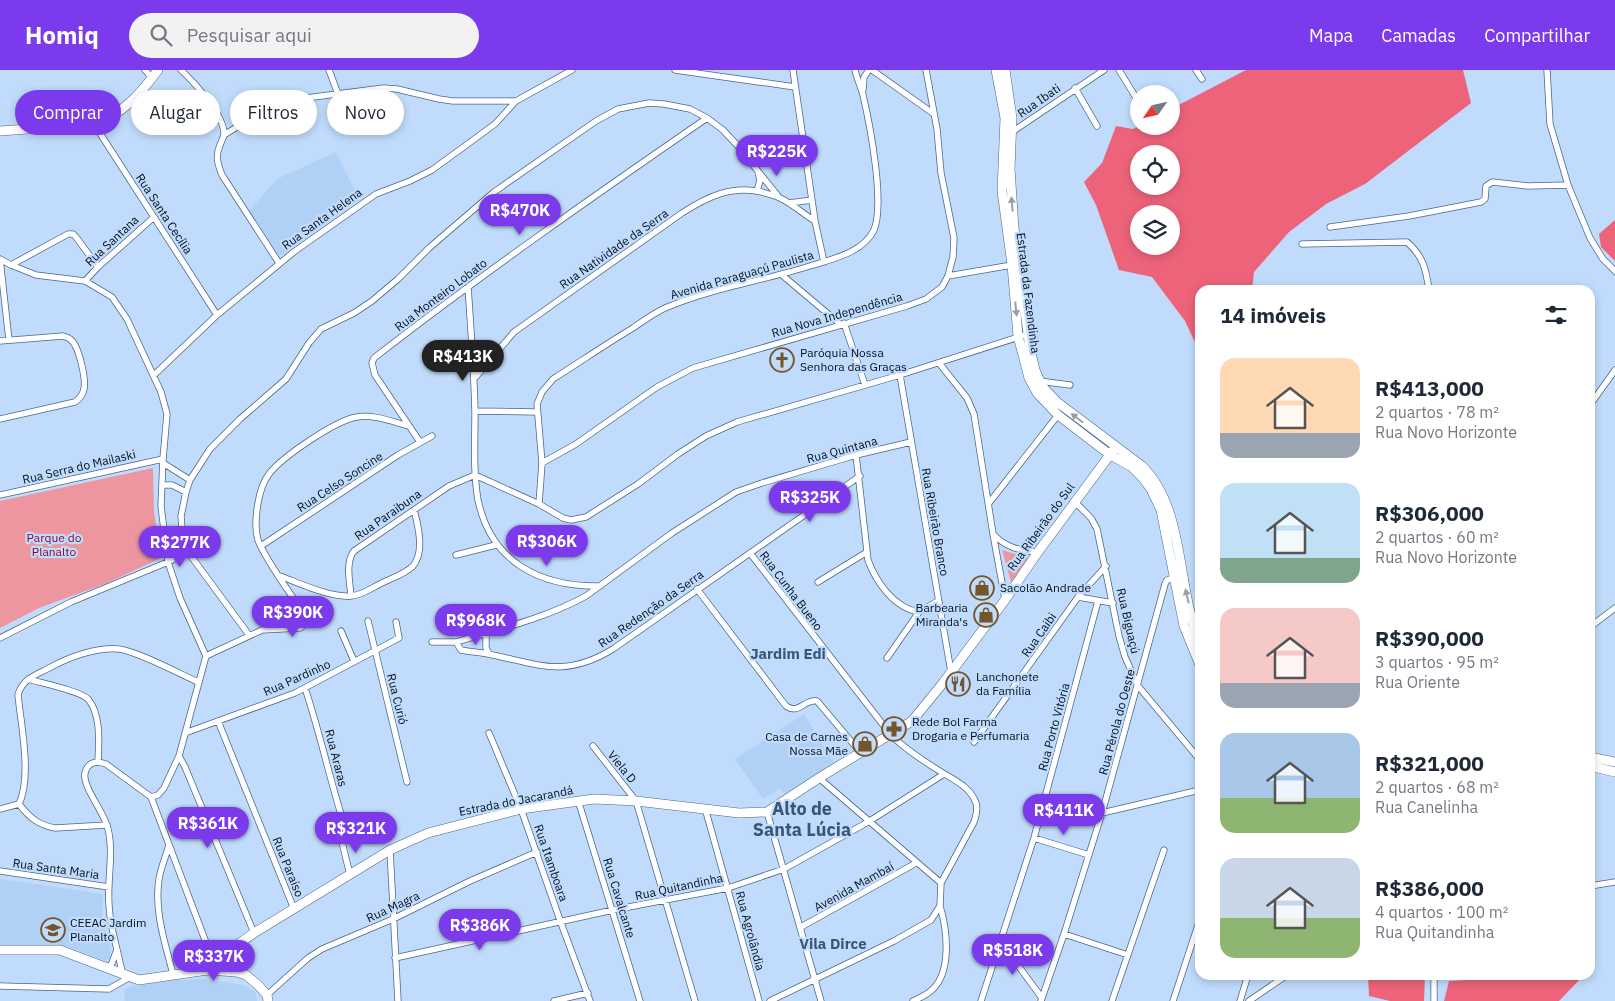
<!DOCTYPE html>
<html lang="pt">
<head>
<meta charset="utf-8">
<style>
  :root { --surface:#fff; --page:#f2f2f3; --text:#1f2937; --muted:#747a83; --accent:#7c3aed }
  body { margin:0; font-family:"IBM Plex Sans",sans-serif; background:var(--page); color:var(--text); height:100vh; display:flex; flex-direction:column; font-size:19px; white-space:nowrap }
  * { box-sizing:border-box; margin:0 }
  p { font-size:16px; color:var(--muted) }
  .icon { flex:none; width:28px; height:28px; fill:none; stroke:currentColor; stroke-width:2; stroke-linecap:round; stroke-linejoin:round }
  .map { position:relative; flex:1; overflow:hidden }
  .panel { position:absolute; left:1195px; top:215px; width:400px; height:695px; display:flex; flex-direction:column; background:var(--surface); border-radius:15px; box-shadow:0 2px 8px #0003 }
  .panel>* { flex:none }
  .banner { position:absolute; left:15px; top:20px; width:475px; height:45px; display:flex; gap:10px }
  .needle { width:32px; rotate:236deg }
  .tools { position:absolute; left:1130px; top:15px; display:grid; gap:10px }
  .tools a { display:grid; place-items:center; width:50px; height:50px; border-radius:50%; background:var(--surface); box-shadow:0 2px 8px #0003; font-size:25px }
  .price { position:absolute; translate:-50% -42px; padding:0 11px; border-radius:18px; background:var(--accent); color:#fff; font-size:16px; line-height:32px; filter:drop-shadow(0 1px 2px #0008) }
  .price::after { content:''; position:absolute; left:50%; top:30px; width:15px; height:11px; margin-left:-8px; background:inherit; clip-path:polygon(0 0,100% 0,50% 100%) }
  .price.active { background:#222; color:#fff }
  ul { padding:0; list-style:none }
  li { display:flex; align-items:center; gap:15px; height:125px; padding:0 25px }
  li span { display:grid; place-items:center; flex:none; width:140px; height:100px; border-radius:15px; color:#555 }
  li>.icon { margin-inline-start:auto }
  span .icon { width:60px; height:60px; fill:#fffc; stroke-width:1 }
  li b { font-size:21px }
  h2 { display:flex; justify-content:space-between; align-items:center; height:60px; padding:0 25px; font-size:21px }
  .pill { padding:0 18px; border-radius:22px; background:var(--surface); box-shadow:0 2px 8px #0003; font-size:18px; line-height:45px }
  .pill.active { background:var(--accent); color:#fff }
  header { display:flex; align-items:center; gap:30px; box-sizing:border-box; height:70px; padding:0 25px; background:var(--accent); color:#fff }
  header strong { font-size:24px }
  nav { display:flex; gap:28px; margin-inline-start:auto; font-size:18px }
  .search { width:350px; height:45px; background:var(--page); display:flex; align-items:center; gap:12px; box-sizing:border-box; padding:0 18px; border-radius:28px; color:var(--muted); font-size:19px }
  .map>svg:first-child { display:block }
  .built { fill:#b0d0f5 }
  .green { fill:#ed96a0 }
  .forest { fill:#ec637a; fill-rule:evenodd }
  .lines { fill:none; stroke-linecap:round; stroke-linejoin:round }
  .street-casing { stroke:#48678a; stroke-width:7 }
  .secondary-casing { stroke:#48678a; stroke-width:10 }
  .primary-casing { stroke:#48678a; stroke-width:10 }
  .street { stroke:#fff; stroke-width:5.5 }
  .secondary { stroke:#fff; stroke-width:9 }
  .primary { stroke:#fff; stroke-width:9 }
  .oneway { fill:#9b9fa5 }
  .labels { text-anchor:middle; stroke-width:4.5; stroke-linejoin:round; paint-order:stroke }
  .street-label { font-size:12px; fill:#05101e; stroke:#c0dbfb }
  .poi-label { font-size:12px; fill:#05101e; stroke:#c0dbfb; text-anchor:start }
  .park-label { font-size:12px; fill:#8b0531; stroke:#c0dbfb }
  .quarter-label { font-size:15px; font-weight:bold; fill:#385678; stroke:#c0dbfb }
  .district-label { font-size:18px; font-weight:bold; fill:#385678; stroke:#c0dbfb }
</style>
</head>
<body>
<header>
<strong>Homiq</strong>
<div class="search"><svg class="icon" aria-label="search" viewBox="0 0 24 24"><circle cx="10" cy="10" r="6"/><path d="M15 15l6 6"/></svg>Pesquisar aqui</div>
<nav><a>Mapa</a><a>Camadas</a><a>Compartilhar</a></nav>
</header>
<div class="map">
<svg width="1615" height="931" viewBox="0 0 1615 931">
  <rect width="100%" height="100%" fill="#c0dbfb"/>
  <path class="built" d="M336 82 359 130 282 185 277 184 249 141 277 109Z
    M804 644 835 695 785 724 780 718 763 729 735 689Z
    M0 809 102 824 103 830 102 845 110 880V888L105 891 67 876 0 875Z
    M204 909 244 915 255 922 257 931H125L124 921 128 917 175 910Z"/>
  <path class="green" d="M153 398 154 442 161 485 159 489 107 513 39 538 0 558V431Z
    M1002 480 1028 488 1011 512Z"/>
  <path class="forest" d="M1246 0H1463L1471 33 1365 114 1326 134 1289 162 1254 202 1252 220H1200V283L1185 251 1152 207 1119 200 1096 135 1084 112 1102 93 1116 56 1133 59 1139 56H1171V39ZM1139 84H1171V116H1139ZM1139 144H1171V176H1139Z
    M1615 150V191L1601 177 1599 164Z
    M1368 905H1425L1424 931H1390L1369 926Z
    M1559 905H1584L1559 931H1444L1449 911Z"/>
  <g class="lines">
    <g class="street-casing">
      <path id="street" d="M145 0 152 8
        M181 0C195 13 224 45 224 64 224 67 221 72 220 75 215 86 218 95 222 105L279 193
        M329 0 338 24
        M675 0 795 17
        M793 0 815 151 824 192
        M872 0 934 44
        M1119 0 1138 31
        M1196 0 1202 9
        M1547 0 1550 54 1568 115 1590 168 1603 189 1615 201
        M1075 18 1097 56
        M863 20 864 7 869 0
        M94 54 217 245
        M1012 62 1104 0
        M224 65 256 45 277 35 298 29 368 20 384 18 397 19 439 29 453 31H516
        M757 121 760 110 758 102
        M789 133 812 130
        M1330 157 1409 146 1481 132 1485 129 1486 116 1492 112 1528 116 1568 115
        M1302 174 1407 172C1423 186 1426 199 1429 220
        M0 189 11 195 36 205 85 211 112 227 127 249 161 322 167 344 163 389 161 436 168 492 180 528 206 586 179 686 164 718 158 725 151 727
        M0 189 9 270
        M11 195 68 164H73L76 167 98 197
        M782 205 840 254
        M948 206 1012 195
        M85 211 98 197 154 147
        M468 217C471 259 474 300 475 342 475 371 473 401 478 430 491 492 540 517 600 516
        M844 253 865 315
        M0 271 63 266C65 267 68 267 70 269 79 275 86 309 84 319 83 325 80 328 75 332L0 349
        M939 293 967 328 974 344 993 464 1005 529
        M154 305 217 245 295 181 376 124 410 111 432 100 495 54 516 31 572 0
        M900 305 951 602
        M474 309 514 262 682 143C707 127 731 115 762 122 768 124 774 125 780 128 793 134 803 144 815 151
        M1039 311 1070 315
        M1590 335 1615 300
        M475 341 537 342
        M420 372 375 305 372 293 374 288C482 204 594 126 707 48
        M856 385 868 490C876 512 894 538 919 542L938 531
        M163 393 190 410
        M542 393 576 374 657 317 693 298 907 236 926 229 942 217 948 206 953 187 954 168 941 103 937 59 926 0
        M475 405 539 434 563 448 571 450 586 447 638 414 678 384 706 366 737 352 900 305 1028 264
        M162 415H172L186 422
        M0 425 163 389
        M1075 432 1091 448 1097 459 1119 566 1125 587 1138 616 1200 690
        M989 433 1058 345
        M539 434 542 393 537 334 542 322 553 309C580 292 606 274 633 258 643 251 654 243 665 238 712 218 762 211 810 196 832 189 863 183 874 160 885 133 870 55 863 25 861 17 857 9 855 0
        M993 464C1005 477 1020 481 1038 482
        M261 476 398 385 432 366
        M750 483 891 665C905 679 922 690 938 700 952 709 970 716 976 733 978 739 976 746 974 752L941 813 940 836 931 850 894 871 770 931
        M456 485 496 475
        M280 506C299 513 331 528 351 526 361 526 373 517 382 513 392 508 405 504 413 496 425 482 418 455 414 440
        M818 512 867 482
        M697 519 786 636C799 645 804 629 817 631L861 683
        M351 526C350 513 345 492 354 481L449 416 475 405
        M1078 527 1113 533
        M368 551 407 712
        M1590 557 1615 538
        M341 561 354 591
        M486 563V578L489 584
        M249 565 188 482 182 459 181 446 186 422 190 410 210 379 240 349 286 309 309 273 321 259 354 243 372 231 398 209 429 178 494 122 596 51 618 39 649 33 664 34 690 39 707 48 723 60 737 75 778 126
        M0 568 71 532 168 492 188 482
        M432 572H456L461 580C470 582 479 582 488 584 538 594 564 609 613 579L860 406
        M456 572C500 559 546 548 586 526L672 463 736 422 762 413 856 385 911 372
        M206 586 262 560 300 558 305 554 304 546 300 538C288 520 265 489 258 470 253 453 258 418 269 404 282 387 336 350 357 347 374 344 393 352 409 356
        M887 588 919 542
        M28 609C41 613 80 621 88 629 101 644 99 672 98 691
        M305 618C321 666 331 715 347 764
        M218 651 294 839
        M185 663 295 623 399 568 396 552
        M489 663 521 739 561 853 590 931
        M974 672 1078 527 1106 496
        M593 676 636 731 695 931
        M179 686 185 697 254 863
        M819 708 941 813
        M151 727 213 891
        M578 730 640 931
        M19 734C32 707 21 655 18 625 22 609 36 605 49 598 69 587 96 577 119 579 139 582 178 603 198 612
        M19 734C29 747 38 755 55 758L107 755
        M705 738 759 931
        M0 739 19 734
        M767 742 821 931
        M1102 743 1200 720
        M341 768 350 805
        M1034 768 1089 785
        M169 775C166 786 161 797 159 809 154 841 165 873 173 904
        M390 780 398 931
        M0 801 109 817
        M1590 816 1615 812
        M801 857 916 793
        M1064 864 1128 885
        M1000 871 1042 928
        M395 888 613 840 728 818 784 799 868 752 944 704
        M107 899 112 893 116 882
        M122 902C118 880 110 858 109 835 107 810 114 783 108 759 105 743 82 717 85 703 88 691 97 691 106 694L151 727
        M0 916 109 919 130 907
        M267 925 308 888 322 879 393 849 470 811 537 782
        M554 931 588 923
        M913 931C920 928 927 925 933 919 952 900 947 859 940 836
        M981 931 1034 768 1098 531
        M1041 931 1064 864 1102 743 1165 514 1167 510 1177 507
        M1112 931 1164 780
        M1173 931 1200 849
        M1240 931 1248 905
        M1249 931 1287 905
        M1434 931V905"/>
    </g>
    <g class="secondary-casing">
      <path id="secondary" d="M996 0 1005 48 1002 121 1012 195 1018 266 1029 308 1037 323 1058 345 1109 384 1132 397 1143 408 1151 419 1161 440 1184 556 1200 595
        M1005 0 1012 48 1010 99 1014 158 1030 279 1035 300 1042 316 1057 332 1142 396C1186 439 1176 519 1200 573
        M1590 687 1615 692
        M1590 696 1615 702
        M0 880H60L139 910 208 900 236 902 246 905 258 915 267 925 268 931
        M192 901 223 885 254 863 390 780 428 763 521 739 594 729 636 731 739 743 767 742 819 708 912 651 943 613 1005 530 1038 482 1115 378"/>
    </g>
    <g class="primary-casing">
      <path id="primary" d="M0 61 94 54C122 45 141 23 158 0"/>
    </g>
    <use href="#street" class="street"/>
    <use href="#secondary" class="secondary"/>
    <use href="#primary" class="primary"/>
  </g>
  <defs><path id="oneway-solid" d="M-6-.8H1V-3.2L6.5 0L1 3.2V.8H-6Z" transform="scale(1.25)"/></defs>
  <g class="oneway">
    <use href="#oneway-solid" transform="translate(1012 134) rotate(-95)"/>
    <use href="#oneway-solid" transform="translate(1016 239) rotate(84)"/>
    <use href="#oneway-solid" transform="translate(1077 348) rotate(-143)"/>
    <use href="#oneway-solid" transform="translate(1187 526) rotate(-103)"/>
  </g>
  <defs>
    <g id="church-ring" transform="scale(1.25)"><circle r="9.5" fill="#c0dbfb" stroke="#75552b" stroke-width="1.5"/><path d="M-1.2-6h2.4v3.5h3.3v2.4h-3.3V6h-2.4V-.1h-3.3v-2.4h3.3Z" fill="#75552b"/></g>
    <g id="shop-ring" transform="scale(1.25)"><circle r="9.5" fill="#c0dbfb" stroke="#75552b" stroke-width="1.5"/><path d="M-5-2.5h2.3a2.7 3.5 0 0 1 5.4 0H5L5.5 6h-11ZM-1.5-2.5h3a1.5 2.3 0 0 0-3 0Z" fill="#75552b"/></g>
    <g id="restaurant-ring" transform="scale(1.25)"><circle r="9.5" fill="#c0dbfb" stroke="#75552b" stroke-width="1.5"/><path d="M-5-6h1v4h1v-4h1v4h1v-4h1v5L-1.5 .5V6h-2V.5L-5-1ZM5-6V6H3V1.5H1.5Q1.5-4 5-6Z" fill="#75552b"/></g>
    <g id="pharmacy-ring" transform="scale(1.25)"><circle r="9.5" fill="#c0dbfb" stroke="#75552b" stroke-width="1.5"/><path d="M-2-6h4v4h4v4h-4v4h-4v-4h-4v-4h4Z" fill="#75552b"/></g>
    <g id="school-ring" transform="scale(1.25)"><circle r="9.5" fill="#c0dbfb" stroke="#75552b" stroke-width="1.5"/><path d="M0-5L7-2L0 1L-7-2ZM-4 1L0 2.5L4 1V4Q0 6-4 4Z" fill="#75552b"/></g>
  </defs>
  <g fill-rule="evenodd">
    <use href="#church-ring" x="782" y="290"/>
    <use href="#shop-ring" x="982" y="518"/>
    <use href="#shop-ring" x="986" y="545"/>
    <use href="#restaurant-ring" x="958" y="614"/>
    <use href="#pharmacy-ring" x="894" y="659"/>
    <use href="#shop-ring" x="865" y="674"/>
    <use href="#school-ring" x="53" y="860"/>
  </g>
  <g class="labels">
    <g class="street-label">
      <text transform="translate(1039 31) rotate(-35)" y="4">Rua Ibati</text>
      <text transform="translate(164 144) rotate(57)" y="4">Rua Santa Cecília</text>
      <text transform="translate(322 149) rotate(-36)" y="4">Rua Santa Helena</text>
      <text transform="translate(112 171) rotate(-43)" y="4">Rua Santana</text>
      <text transform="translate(614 179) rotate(-35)" y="4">Rua Natividade da Serra</text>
      <text transform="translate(742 205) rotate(-16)" y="4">Avenida Paraguaçú Paulista</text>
      <text transform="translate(1028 223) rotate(83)" y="4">Estrada da Fazendinha</text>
      <text transform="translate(441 225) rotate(-37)" y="4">Rua Monteiro Lobato</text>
      <text transform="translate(837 245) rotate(-16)" y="4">Rua Nova Independência</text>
      <text transform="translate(842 380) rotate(-15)" y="4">Rua Quintana</text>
      <text transform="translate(79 397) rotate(-13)" y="4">Rua Serra do Mailaski</text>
      <text transform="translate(340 412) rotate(-33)" y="4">Rua Celso Soncine</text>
      <text transform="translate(388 445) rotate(-35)" y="4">Rua Paraibuna</text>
      <text transform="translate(935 452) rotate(80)" y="4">Rua Ribeirão Branco</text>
      <text transform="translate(1041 457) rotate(-54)" y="4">Rua Ribeirão do Sul</text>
      <text transform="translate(791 521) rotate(53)" y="4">Rua Cunha Bueno</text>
      <text transform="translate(651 539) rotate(-35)" y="4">Rua Redenção da Serra</text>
      <text transform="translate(1128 551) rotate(77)" y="4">Rua Biguaçú</text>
      <text transform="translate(1039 565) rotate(-55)" y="4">Rua Caibi</text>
      <text transform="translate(297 608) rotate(-24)" y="4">Rua Pardinho</text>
      <text transform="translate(397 629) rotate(76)" y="4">Rua Curió</text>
      <text transform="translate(1117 652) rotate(-75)" y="4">Rua Pérola do Oeste</text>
      <text transform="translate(1054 657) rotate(-75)" y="4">Rua Porto Vitória</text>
      <text transform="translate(336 688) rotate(76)" y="4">Rua Araras</text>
      <text transform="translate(622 697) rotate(51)" y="4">Viela D</text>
      <text transform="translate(516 731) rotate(-11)" y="4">Estrada do Jacarandá</text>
      <text transform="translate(551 793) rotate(71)" y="4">Rua Itamboara</text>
      <text transform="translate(288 797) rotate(68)" y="4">Rua Paraíso</text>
      <text transform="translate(56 799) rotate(8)" y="4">Rua Santa Maria</text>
      <text transform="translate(679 817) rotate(-12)" y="4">Rua Quitandinha</text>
      <text transform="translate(854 817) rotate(-29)" y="4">Avenida Mambaí</text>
      <text transform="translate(619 828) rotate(73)" y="4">Rua Cavalcante</text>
      <text transform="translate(393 837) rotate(-25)" y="4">Rua Magra</text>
      <text transform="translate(750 861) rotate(75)" y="4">Rua Agrolândia</text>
    </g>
    <g class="poi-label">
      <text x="800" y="287">Paróquia Nossa<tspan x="800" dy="14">Senhora das Graças</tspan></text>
      <text x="1000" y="522">Sacolão Andrade</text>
      <text x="968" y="542" text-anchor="end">Barbearia<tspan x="968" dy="14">Miranda's</tspan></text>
      <text x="976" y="611">Lanchonete<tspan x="976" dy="14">da Família</tspan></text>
      <text x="912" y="656">Rede Bol Farma<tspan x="912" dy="14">Drogaria e Perfumaria</tspan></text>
      <text x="848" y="671" text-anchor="end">Casa de Carnes<tspan x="848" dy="14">Nossa Mãe</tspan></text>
      <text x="70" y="857">CEEAC Jardim<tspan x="70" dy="14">Planalto</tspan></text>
    </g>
    <g class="park-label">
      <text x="54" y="472">Parque do<tspan x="54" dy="14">Planalto</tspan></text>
    </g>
    <g class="quarter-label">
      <text x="788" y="589">Jardim Edi</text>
      <text x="833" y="879">Vila Dirce</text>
    </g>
    <g class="district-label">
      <text x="802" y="745">Alto de<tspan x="802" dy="21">Santa Lúcia</tspan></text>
    </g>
  </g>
</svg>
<div class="tools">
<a><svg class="needle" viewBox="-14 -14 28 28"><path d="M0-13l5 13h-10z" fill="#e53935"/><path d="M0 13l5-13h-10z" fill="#747a83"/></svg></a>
<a><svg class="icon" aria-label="locate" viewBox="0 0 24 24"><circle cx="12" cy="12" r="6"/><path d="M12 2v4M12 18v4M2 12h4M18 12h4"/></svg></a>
<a><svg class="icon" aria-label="layers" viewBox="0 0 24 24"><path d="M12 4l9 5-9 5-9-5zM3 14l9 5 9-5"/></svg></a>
</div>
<b class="price" style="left:777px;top:107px">R$225K</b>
<b class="price" style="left:520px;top:166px">R$470K</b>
<b class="price active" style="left:463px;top:312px">R$413K</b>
<b class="price" style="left:810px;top:453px">R$325K</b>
<b class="price" style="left:547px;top:497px">R$306K</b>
<b class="price" style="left:180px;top:498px">R$277K</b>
<b class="price" style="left:293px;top:568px">R$390K</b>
<b class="price" style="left:476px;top:576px">R$968K</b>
<b class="price" style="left:1064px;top:766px">R$411K</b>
<b class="price" style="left:208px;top:779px">R$361K</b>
<b class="price" style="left:356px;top:784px">R$321K</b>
<b class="price" style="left:480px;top:881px">R$386K</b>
<b class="price" style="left:1013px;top:906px">R$518K</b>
<b class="price" style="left:214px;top:912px">R$337K</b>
<div class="banner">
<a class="pill active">Comprar</a>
<a class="pill">Alugar</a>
<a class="pill">Filtros</a>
<a class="pill">Novo</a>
</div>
<section class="panel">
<h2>14 imóveis<svg class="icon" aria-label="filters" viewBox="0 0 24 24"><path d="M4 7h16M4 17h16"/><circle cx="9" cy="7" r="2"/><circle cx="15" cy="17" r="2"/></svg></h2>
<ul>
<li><span style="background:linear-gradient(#ffd9b3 75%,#9aa5b1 0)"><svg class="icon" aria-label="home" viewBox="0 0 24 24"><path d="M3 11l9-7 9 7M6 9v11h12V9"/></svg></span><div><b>R$413,000</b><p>2 quartos · 78 m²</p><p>Rua Novo Horizonte</p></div></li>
<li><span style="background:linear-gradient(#bfe0f5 75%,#7fa58c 0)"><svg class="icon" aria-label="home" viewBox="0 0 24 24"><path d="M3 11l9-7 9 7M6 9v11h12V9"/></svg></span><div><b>R$306,000</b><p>2 quartos · 60 m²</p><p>Rua Novo Horizonte</p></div></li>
<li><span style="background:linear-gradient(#f6c9c9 75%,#9aa5b1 0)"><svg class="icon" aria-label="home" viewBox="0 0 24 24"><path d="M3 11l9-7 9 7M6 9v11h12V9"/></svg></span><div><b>R$390,000</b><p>3 quartos · 95 m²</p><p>Rua Oriente</p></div></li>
<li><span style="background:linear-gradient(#a9c7e8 65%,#8fb573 0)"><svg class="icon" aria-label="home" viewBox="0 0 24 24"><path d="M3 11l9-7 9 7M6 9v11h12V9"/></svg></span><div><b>R$321,000</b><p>2 quartos · 68 m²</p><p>Rua Canelinha</p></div></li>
<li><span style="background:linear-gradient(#c9d6e8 60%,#8fb573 0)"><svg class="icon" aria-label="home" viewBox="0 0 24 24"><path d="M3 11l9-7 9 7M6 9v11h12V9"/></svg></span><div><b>R$386,000</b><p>4 quartos · 100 m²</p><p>Rua Quitandinha</p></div></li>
</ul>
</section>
</div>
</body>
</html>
